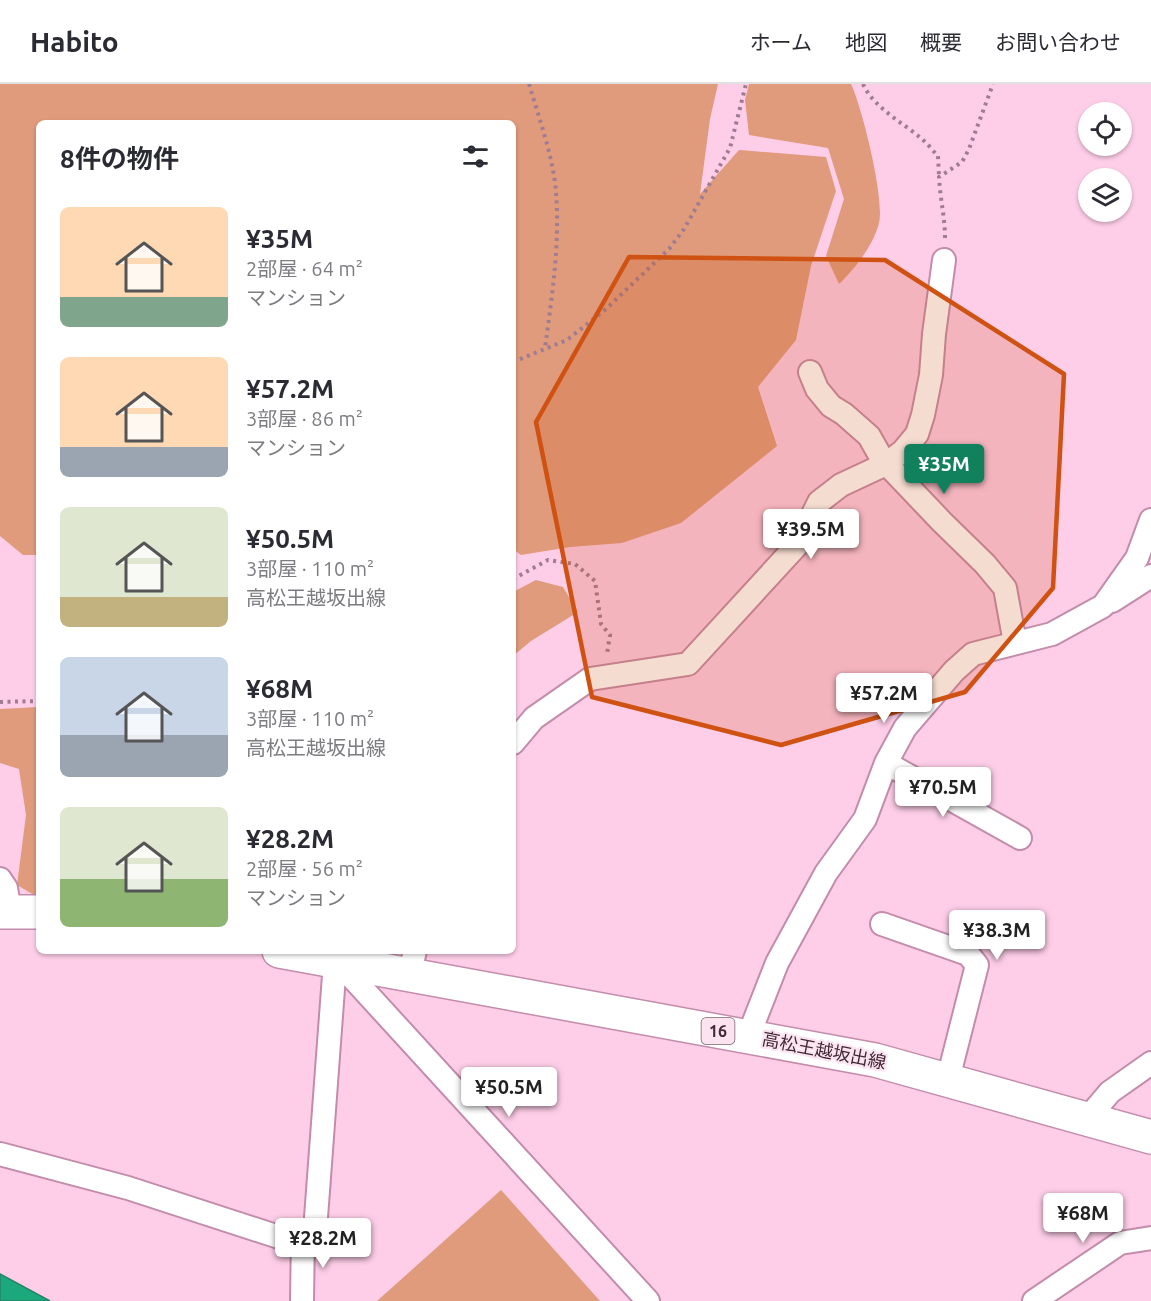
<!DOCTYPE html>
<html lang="ja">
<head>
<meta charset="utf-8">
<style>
  :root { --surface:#fff; --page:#f7f7f7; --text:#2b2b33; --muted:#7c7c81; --line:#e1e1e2; --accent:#11805d }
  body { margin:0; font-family:Ubuntu,"Noto Sans JP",sans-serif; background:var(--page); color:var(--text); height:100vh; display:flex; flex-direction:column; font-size:22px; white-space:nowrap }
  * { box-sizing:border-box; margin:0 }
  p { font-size:20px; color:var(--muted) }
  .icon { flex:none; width:33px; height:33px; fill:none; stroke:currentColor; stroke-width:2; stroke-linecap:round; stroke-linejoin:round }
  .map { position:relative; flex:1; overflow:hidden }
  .side { position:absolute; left:36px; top:36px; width:480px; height:834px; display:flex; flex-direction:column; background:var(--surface); border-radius:9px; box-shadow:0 2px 4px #0004 }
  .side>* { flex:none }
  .controls { position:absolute; left:1078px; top:18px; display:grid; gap:12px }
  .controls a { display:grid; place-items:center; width:54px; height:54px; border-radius:50%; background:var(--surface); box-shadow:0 2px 4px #0004; font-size:30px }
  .price { position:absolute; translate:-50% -51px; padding:0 14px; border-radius:6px; background:#fff; color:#222; font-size:20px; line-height:39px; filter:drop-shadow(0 2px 3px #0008) }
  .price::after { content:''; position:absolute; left:50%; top:36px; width:18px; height:14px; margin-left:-9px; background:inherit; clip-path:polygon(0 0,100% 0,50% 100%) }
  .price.current { background:var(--accent); color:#fff }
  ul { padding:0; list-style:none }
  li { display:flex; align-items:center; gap:18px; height:150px; padding:0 24px }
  li span { display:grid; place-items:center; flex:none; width:168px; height:120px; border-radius:9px; color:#555 }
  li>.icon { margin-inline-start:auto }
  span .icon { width:72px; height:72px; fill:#fffc; stroke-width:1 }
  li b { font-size:26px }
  h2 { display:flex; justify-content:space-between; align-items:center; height:72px; padding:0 24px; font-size:26px }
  header { display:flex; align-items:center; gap:36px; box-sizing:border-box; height:84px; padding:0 30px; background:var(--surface); border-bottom:2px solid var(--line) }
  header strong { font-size:28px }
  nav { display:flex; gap:33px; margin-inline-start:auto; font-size:21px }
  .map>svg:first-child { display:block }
  .green { fill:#e09b7c }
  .water { fill:#1ba97c; stroke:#268367; stroke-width:1.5 }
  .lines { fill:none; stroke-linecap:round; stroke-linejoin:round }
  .minor-casing { stroke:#c38caa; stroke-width:26 }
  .primary-casing { stroke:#c38caa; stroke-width:36 }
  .path { stroke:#a07c90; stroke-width:4; stroke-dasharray:3 4.5; stroke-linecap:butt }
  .minor { stroke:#fff; stroke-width:22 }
  .primary { stroke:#fff; stroke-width:33 }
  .marked { fill:#cf5212; fill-opacity:0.2; stroke:#cf5212; stroke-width:4.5; stroke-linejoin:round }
  .labels { text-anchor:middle; stroke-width:4.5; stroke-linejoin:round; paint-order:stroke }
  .shield { fill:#fce3f0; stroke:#79626e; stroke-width:1.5 }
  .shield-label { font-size:16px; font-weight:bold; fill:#412a37 }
  .street-label { font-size:18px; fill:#412a37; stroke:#fce3f0 }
</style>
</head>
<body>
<header>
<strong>Habito</strong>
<nav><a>ホーム</a><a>地図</a><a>概要</a><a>お問い合わせ</a></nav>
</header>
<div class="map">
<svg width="1151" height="1217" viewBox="0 0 1151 1217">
  <rect width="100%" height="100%" fill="#fecee8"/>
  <path class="green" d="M0 0H718L710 35 700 110 739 66 826 73 836 107 811 182 796 256 758 303 777 362 681 439 622 459 570 463 521 471 513 465V39H39V471H23L0 452Z
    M749 0H851C862 23 885 115 879 139 874 160 855 185 839 200L826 172 844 115 828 64 749 51 745 16Z
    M536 496 563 503 578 528 531 557 513 572V508Z
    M39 623V814L17 801 26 731 19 685 0 679V625Z
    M501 1106 600 1217H377Z"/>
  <path class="water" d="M0 1190 50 1217H0Z"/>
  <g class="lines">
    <g class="minor-casing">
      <path id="minor" d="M810 288 817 305 831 322 844 330 869 352 882 375 942 438 985 480 1005 504 1015 559
        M1112 517 1151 492
        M513 659 534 634 590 595 688 580 799 459 819 418 841 401 886 380 903 367 917 350 923 331 931 291 934 250 944 176
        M886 679 1020 754
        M0 795 6 804 10 828
        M882 840 968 870 977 881 948 995
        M339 879 648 1217
        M409 892 415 867
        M748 953 777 879 826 789 865 735 886 679 905 644 954 587 973 570 1052 550 1103 522 1137 474 1151 436
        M1087 1035 1110 1008 1151 979
        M0 1070 128 1104 285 1155 303 1152 315 1147 335 878
        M302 1217 303 1152
        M1034 1217 1120 1159 1151 1154"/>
    </g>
    <g class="primary-casing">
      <path id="primary" d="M0 828H39
        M279 867 875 976 1151 1053"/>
    </g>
    <path class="path" d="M529 0C539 34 553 72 556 108 560 160 552 212 545 264
      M863 0C874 24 902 38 922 55 928 60 933 67 938 72L939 92
      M945 154C945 133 940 114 939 93L962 78 969 65 993 0
      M513 278 567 256 606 225 669 165 684 145 730 64 746 0
      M513 495 548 476 575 480 595 497 601 540 610 551 607 570
      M0 618 39 617"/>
    <use href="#minor" class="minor"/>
    <use href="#primary" class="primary"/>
  </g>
  <path class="marked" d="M629 173 885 176 1064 290 1053 504 965 608 781 661 592 613 536 338Z"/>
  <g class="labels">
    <rect class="shield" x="701.5" y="934" width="33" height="26" rx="4.5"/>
    <g class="shield-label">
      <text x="718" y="953">16</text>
    </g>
    <g class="street-label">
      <text transform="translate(824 967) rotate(11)" y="6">高松王越坂出線</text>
    </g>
  </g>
</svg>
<div class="controls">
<a><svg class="icon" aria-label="locate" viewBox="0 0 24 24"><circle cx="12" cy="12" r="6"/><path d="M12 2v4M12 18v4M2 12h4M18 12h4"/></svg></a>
<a><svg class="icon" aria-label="layers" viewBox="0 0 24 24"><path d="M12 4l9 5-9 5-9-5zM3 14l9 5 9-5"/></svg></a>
</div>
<b class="price current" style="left:944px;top:411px">¥35M</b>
<b class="price" style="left:811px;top:476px">¥39.5M</b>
<b class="price" style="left:884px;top:640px">¥57.2M</b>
<b class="price" style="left:943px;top:734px">¥70.5M</b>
<b class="price" style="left:997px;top:877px">¥38.3M</b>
<b class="price" style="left:509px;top:1034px">¥50.5M</b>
<b class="price" style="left:1083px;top:1160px">¥68M</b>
<b class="price" style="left:323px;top:1185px">¥28.2M</b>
<section class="side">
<h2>8件の物件<svg class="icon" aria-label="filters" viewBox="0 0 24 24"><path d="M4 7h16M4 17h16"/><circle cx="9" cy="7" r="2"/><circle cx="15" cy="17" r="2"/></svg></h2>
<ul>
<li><span style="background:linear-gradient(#ffd9b3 75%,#7fa58c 0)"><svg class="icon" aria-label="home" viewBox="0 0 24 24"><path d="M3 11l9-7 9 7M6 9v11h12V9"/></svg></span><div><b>¥35M</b><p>2部屋 · 64 m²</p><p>マンション</p></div></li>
<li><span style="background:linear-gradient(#ffd9b3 75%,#9aa5b1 0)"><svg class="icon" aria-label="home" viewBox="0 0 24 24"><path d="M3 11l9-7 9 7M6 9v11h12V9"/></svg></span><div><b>¥57.2M</b><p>3部屋 · 86 m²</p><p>マンション</p></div></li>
<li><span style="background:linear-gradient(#dfe7d0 75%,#c2b280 0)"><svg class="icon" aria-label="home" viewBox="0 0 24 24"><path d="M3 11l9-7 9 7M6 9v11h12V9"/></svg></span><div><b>¥50.5M</b><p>3部屋 · 110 m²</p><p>高松王越坂出線</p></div></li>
<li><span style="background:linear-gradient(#c9d6e8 65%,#9aa5b1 0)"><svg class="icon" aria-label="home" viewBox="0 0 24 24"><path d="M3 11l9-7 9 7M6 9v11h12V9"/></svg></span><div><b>¥68M</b><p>3部屋 · 110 m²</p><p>高松王越坂出線</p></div></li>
<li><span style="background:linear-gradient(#dfe7d0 60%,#8fb573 0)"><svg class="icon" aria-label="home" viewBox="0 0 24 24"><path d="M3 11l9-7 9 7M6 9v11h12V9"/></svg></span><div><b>¥28.2M</b><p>2部屋 · 56 m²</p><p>マンション</p></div></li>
</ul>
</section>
</div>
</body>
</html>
